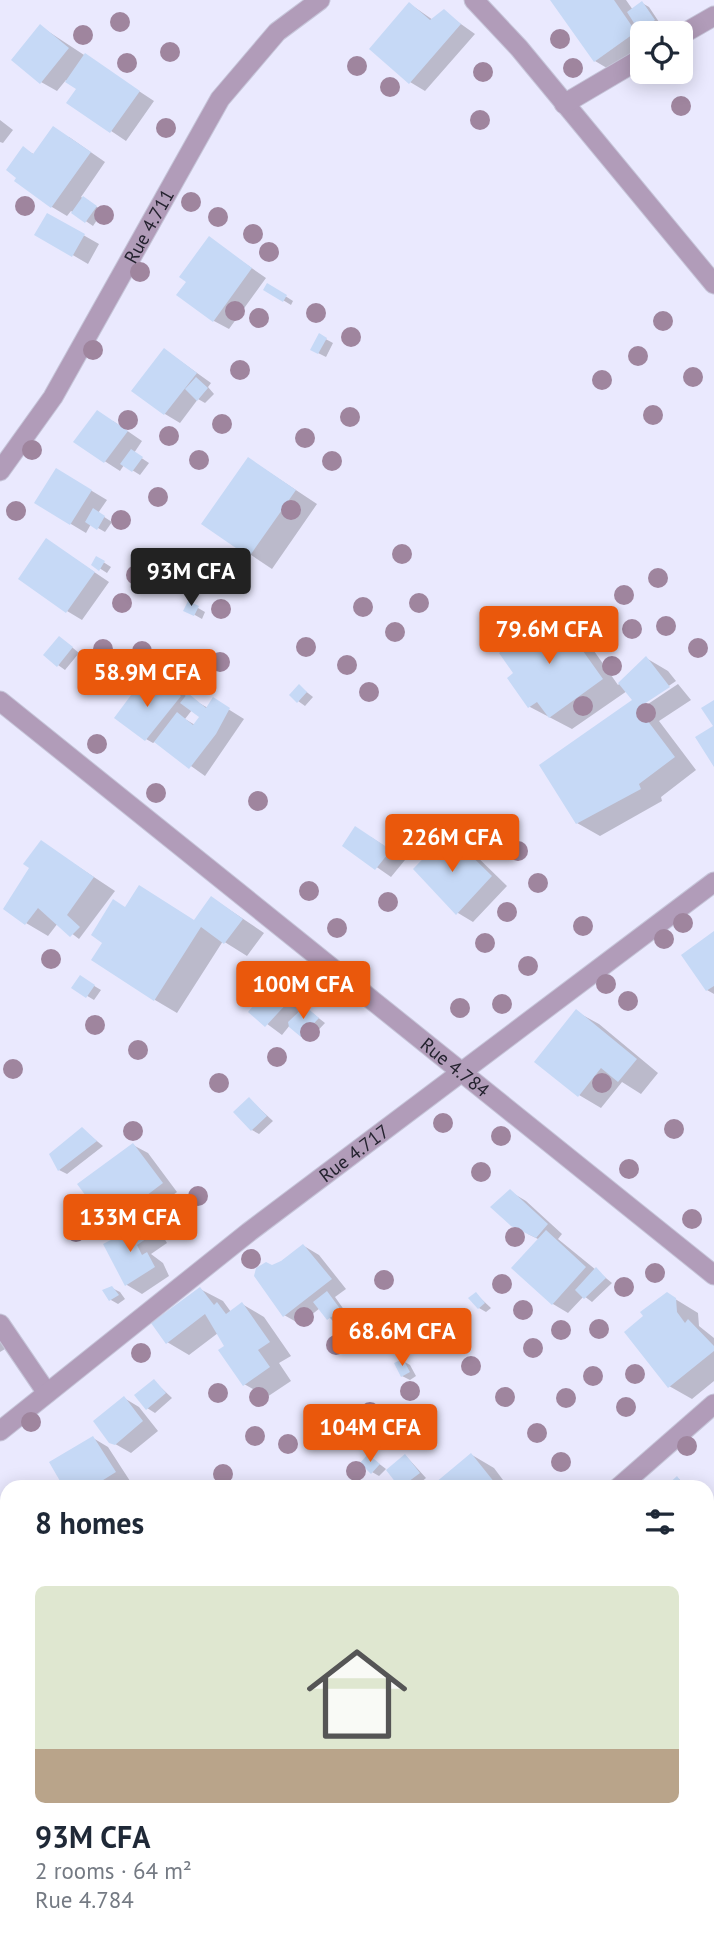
<!DOCTYPE html>
<html lang="en">
<head>
<meta charset="utf-8">
<style>
  :root { --surface:#fff; --page:#f6f6f7; --text:#1f2937; --muted:#747a83; --accent:#ea580c }
  body { margin:0; font-family:"PT Sans",sans-serif; background:var(--page); color:var(--text); height:100vh; display:flex; flex-direction:column; font-size:26px; white-space:nowrap }
  * { box-sizing:border-box; margin:0 }
  p { font-size:23px; color:var(--muted) }
  .icon { flex:none; width:38px; height:38px; fill:none; stroke:currentColor; stroke-width:2; stroke-linecap:round; stroke-linejoin:round }
  .map { position:relative; flex:1; overflow:hidden }
  .details { position:absolute; left:0px; top:1480px; width:714px; height:471px; display:flex; flex-direction:column; background:var(--surface); border-radius:21px 21px 0 0; box-shadow:0 4px 18px #0003 }
  .details>* { flex:none }
  .controls { position:absolute; left:630px; top:21px; display:grid; gap:14px }
  .controls a { display:grid; place-items:center; width:63px; height:63px; border-radius:10px; background:var(--surface); box-shadow:0 4px 18px #0003; font-size:35px }
  .price { position:absolute; translate:-50% -60px; padding:0 16px; border-radius:7px; background:var(--accent); color:#fff; font-size:23px; line-height:46px; filter:drop-shadow(0 2px 4px #0008) }
  .price::after { content:''; position:absolute; left:50%; top:42px; width:21px; height:16px; margin-left:-10px; background:inherit; clip-path:polygon(0 0,100% 0,50% 100%) }
  .price.on { background:#222; color:#fff }
  ul { padding:0; list-style:none }
  li { display:grid; align-content:center; gap:14px; height:371px; padding:0 35px }
  li span { display:grid; place-items:center; height:217px; border-radius:10px; color:#555 }
  li>.icon { margin-inline-start:auto }
  span .icon { width:126px; height:126px; fill:#fffc; stroke-width:1 }
  li b { font-size:30px }
  h2 { display:flex; justify-content:space-between; align-items:center; height:84px; padding:0 35px; font-size:30px }
  .map>svg:first-child { display:block }
  .shadow { fill:#0003; fill-rule:evenodd }
  .building { fill:#c6d9f6 }
  .lines { fill:none; stroke-linecap:round; stroke-linejoin:round }
  .minor-casing { stroke:#c6c5d9; stroke-width:21 }
  .minor { stroke:#b19cb9; stroke-width:19 }
  .tree { fill:#9f859e }
  .labels { text-anchor:middle; stroke-width:6; stroke-linejoin:round; paint-order:stroke }
  .street-label { font-size:19px; fill:#24232f; stroke:#f8f8ff }
</style>
</head>
<body>
<div class="map">
<svg width="714" height="1951" viewBox="0 0 714 1951">
  <rect width="100%" height="100%" fill="#eae9fe"/>
  <path class="shadow" d="M554 0H626L633 10 642 3 649 7 661 25 649 33H642V56L617 74 595 61Z
    M410 4 433 20 444 12 475 34 425 91 410 82Z
    M40 26 154 101 126 141 68 102 78 88 66 80 57 91 41 82Z
    M0 120 13 130 3 143 0 142Z
    M69 137 105 162 81 197 103 211 93 226 71 211 67 216 52 207 16 181 23 148 35 155Z
    M48 215 99 244 88 264 37 234Z
    M210 239 266 278 229 329 214 321 188 282Z
    M268 285 293 301 291 305 265 289Z
    M320 336 333 343 326 357 312 350Z
    M165 350 211 383 208 387 214 394 205 403 198 399 180 423 165 414Z
    M113 421 142 441 134 453 149 463 140 475 124 465 120 471 75 442Z
    M249 459 317 504 272 569 203 523Z
    M57 470 107 500 98 513 112 522 105 532 91 524 86 533 36 503Z
    M47 540 109 582 82 620 67 611Z
    M97 558 111 567 107 573 93 564Z
    M198 608 205 612 202 619 186 610Z
    M553 611 575 624 618 685 646 658 668 671 676 681 645 702V706L678 684 691 700 659 721 696 770 661 797 662 801 600 836 577 823 634 700 627 691 572 729 530 707 509 678 515 674Z
    M67 643 79 653 65 670 58 665Z
    M167 685 208 708 228 709 244 719 205 776 156 741 153 743 146 739 157 695ZM192 710 201 717 195 725 185 719Z
    M299 686 313 697 305 706 298 701Z
    M448 835 464 844 507 886 473 922 458 913Z
    M371 837 405 860 391 877 345 845Z
    M41 842 115 891 79 939 58 923 48 936 26 923 31 868Z
    M212 898 264 933 247 956 223 941 177 1013 155 1000 126 909 195 921Z
    M714 933V994L707 990Z
    M270 965 316 996 306 1008 325 1023 309 1040 290 1025 282 1035 251 1012Z
    M81 978 101 990 94 1000 74 988Z
    M577 1012 599 1024 658 1073 641 1094 622 1082 601 1108 579 1095Z
    M249 1099 273 1121 259 1134 252 1130Z
    M82 1129 103 1146 67 1174 59 1170Z
    M133 1145 148 1153 177 1192 140 1220 144 1225 161 1233 167 1243 151 1254 163 1263 169 1276 142 1294 127 1285 105 1245 123 1236 113 1230Z
    M511 1192 526 1201 562 1234 558 1239 612 1283 592 1302 584 1296 568 1313 553 1304 514 1268 540 1240 528 1234Z
    M304 1246 319 1255 346 1289 335 1297 347 1314 335 1323 320 1308 300 1324 284 1315 273 1267Z
    M112 1288 120 1292 125 1299 118 1304 111 1300Z
    M200 1289 223 1301 231 1312 242 1304 264 1317 291 1356 279 1363 291 1381 267 1397 244 1384 218 1333 189 1355 167 1342Z
    M476 1294 491 1308 486 1312 479 1308Z
    M667 1294 698 1313 699 1326 714 1338V1381L692 1399 669 1386Z
    M0 1339 5 1349 0 1352Z
    M403 1361 410 1365 416 1376 410 1380 402 1376Z
    M154 1381 172 1398 155 1413 147 1408Z
    M124 1398 139 1407 158 1431 131 1453 110 1441Z
    M93 1438 108 1447 130 1481 120 1488H66Z
    M472 1455 494 1468 509 1488H434Z
    M369 1456 386 1469 379 1476 372 1472Z
    M406 1456 426 1478 414 1488 402 1487 388 1470Z
    M677 1478 693 1488H666Z
    M707 1505 714 1513 707 1518Z
    M0 1658 7 1662V1730L0 1725Z
    M64 1944H132L139 1951H57Z
    M369 1944H397L391 1951H379Z
    M504 1944H540L535 1951H501Z"/>
  <path class="building" d="M550 0H614L636 32 594 62Z
    M642 1 655 20 639 31 627 12Z
    M409 2 430 20 444 9 461 24 409 84 369 49Z
    M40 24 69 48 40 84 11 60Z
    M85 53 140 91 110 133 66 103 76 89 65 82Z
    M53 126 91 152 51 208 14 181 16 178 6 170 23 146 33 154Z
    M83 196 97 206 85 223 71 213Z
    M47 213 85 234 72 257 34 235Z
    M209 236 252 268 213 322 176 295 186 282 179 277Z
    M267 283 287 295 283 302 263 290Z
    M319 333 327 338 318 354 310 350Z
    M164 348 197 373 164 415 131 391Z
    M196 377 208 388 197 401 185 389Z
    M97 410 128 431 104 463 73 442Z
    M131 449 143 457 132 472 120 464Z
    M248 457 296 490 249 557 201 524Z
    M56 468 92 490 70 525 34 503Z
    M93 508 105 516 97 530 85 522Z
    M46 538 95 572 66 613 18 579Z
    M96 556 105 561 99 571 91 565Z
    M188 601 199 606 194 616 183 611Z
    M553 609 603 679 549 718 537 702 528 708 507 678 513 673 499 653Z
    M59 636 73 647 57 667 43 655Z
    M646 656 670 687 638 708 675 757 639 784 641 789 576 824 539 765 632 700 618 683Z
    M140 683 157 693 167 683 181 696 145 741 114 718Z
    M299 684 307 692 297 703 289 695Z
    M188 693 206 708 213 697 230 708 216 734 189 769 154 742 177 712 193 725 199 717 180 703Z
    M714 700V767L695 737 713 726 701 708Z
    M355 826 391 850 375 870 342 846Z
    M448 833 492 876 456 915 413 869Z
    M41 840 94 877 67 915 80 927 70 937 38 908 25 925 3 909 29 868 23 864Z
    M139 885 194 920 211 896 243 919 224 944 201 927 154 1001 91 960 102 943 91 935 113 899 125 907Z
    M714 931V986L706 991 681 955Z
    M270 963 289 980 292 977 302 987 265 1027 248 1012 253 1006 240 995Z
    M80 975 95 985 86 998 71 988Z
    M305 1006 319 1018 301 1037 289 1027 288 1022Z
    M576 1009 637 1059 618 1082 601 1068 578 1097 534 1062Z
    M249 1097 267 1116 251 1131 233 1112Z
    M82 1127 97 1141 58 1171 49 1154Z
    M133 1143 163 1183 126 1211 131 1218 112 1231 77 1184Z
    M510 1189 548 1224 536 1238 511 1226 490 1207Z
    M146 1222 153 1234 137 1245 142 1255 147 1252 155 1267 125 1286 103 1244Z
    M546 1230 586 1267 552 1305 511 1268Z
    M303 1244 332 1279 283 1317 254 1276 256 1268 266 1262 272 1265 281 1261Z
    M596 1267 606 1278 584 1299 575 1290Z
    M112 1286 119 1295 109 1301 102 1290Z
    M200 1287 214 1305 217 1302 226 1314 242 1302 270 1342 258 1350 270 1367 243 1386 218 1350 224 1346 205 1314 166 1344 151 1323Z
    M327 1291 341 1310 327 1320 313 1302Z
    M476 1292 485 1303 478 1309 468 1298Z
    M667 1292 676 1298 677 1312 685 1323 688 1319 714 1346V1351L668 1388 624 1332 643 1316 640 1312Z
    M403 1359 410 1372 401 1377 394 1363Z
    M154 1379 166 1393 146 1410 134 1395Z
    M124 1396 143 1421 115 1445 109 1443 93 1421Z
    M93 1436 116 1472 100 1482 103 1488H64L49 1462Z
    M471 1453 499 1488H429Z
    M368 1454 380 1464 371 1474 360 1463Z
    M405 1454 420 1473 400 1488 386 1470Z
    M677 1476 686 1488H664Z
    M0 1657 7 1662 5 1731 0 1727Z
    M61 1944H128L135 1951H55Z
    M502 1944H530L525 1951H497Z"/>
  <g class="lines">
    <g class="minor-casing">
      <g id="minor">
        <path d="M474 0 519 48 714 284"/>
        <path d="M681 35 714 16"/>
        <path d="M564 104 642 58"/>
        <path id="s1" d="M0 471 53 397 220 99 277 32 320 0"/>
        <path id="s2" d="M0 701 714 1275"/>
        <path d="M0 1324 47 1393"/>
        <path id="s3" d="M0 1431 249 1232 714 882"/>
        <path d="M618 1488 714 1404"/>
        <path d="M0 1777 7 1781"/>
        <path d="M248 1944 258 1951"/>
      </g>
    </g>
    <use href="#minor" class="minor"/>
  </g>
  <g class="tree">
    <circle cx="120" cy="22" r="10"/>
    <circle cx="83" cy="35" r="10"/>
    <circle cx="560" cy="39" r="10"/>
    <circle cx="170" cy="52" r="10"/>
    <circle cx="127" cy="63" r="10"/>
    <circle cx="357" cy="66" r="10"/>
    <circle cx="573" cy="68" r="10"/>
    <circle cx="483" cy="72" r="10"/>
    <circle cx="390" cy="87" r="10"/>
    <circle cx="681" cy="106" r="10"/>
    <circle cx="480" cy="120" r="10"/>
    <circle cx="166" cy="128" r="10"/>
    <circle cx="191" cy="202" r="10"/>
    <circle cx="25" cy="206" r="10"/>
    <circle cx="104" cy="215" r="10"/>
    <circle cx="218" cy="217" r="10"/>
    <circle cx="253" cy="234" r="10"/>
    <circle cx="269" cy="252" r="10"/>
    <circle cx="140" cy="272" r="10"/>
    <circle cx="235" cy="311" r="10"/>
    <circle cx="316" cy="313" r="10"/>
    <circle cx="259" cy="318" r="10"/>
    <circle cx="663" cy="321" r="10"/>
    <circle cx="351" cy="337" r="10"/>
    <circle cx="93" cy="350" r="10"/>
    <circle cx="638" cy="356" r="10"/>
    <circle cx="240" cy="370" r="10"/>
    <circle cx="693" cy="377" r="10"/>
    <circle cx="602" cy="380" r="10"/>
    <circle cx="653" cy="415" r="10"/>
    <circle cx="350" cy="417" r="10"/>
    <circle cx="128" cy="420" r="10"/>
    <circle cx="222" cy="424" r="10"/>
    <circle cx="169" cy="436" r="10"/>
    <circle cx="305" cy="438" r="10"/>
    <circle cx="32" cy="450" r="10"/>
    <circle cx="199" cy="460" r="10"/>
    <circle cx="332" cy="461" r="10"/>
    <circle cx="158" cy="497" r="10"/>
    <circle cx="291" cy="510" r="10"/>
    <circle cx="16" cy="511" r="10"/>
    <circle cx="121" cy="520" r="10"/>
    <circle cx="402" cy="554" r="10"/>
    <circle cx="136" cy="575" r="10"/>
    <circle cx="658" cy="578" r="10"/>
    <circle cx="624" cy="595" r="10"/>
    <circle cx="122" cy="603" r="10"/>
    <circle cx="419" cy="603" r="10"/>
    <circle cx="363" cy="607" r="10"/>
    <circle cx="221" cy="609" r="10"/>
    <circle cx="666" cy="626" r="10"/>
    <circle cx="632" cy="629" r="10"/>
    <circle cx="395" cy="632" r="10"/>
    <circle cx="306" cy="647" r="10"/>
    <circle cx="698" cy="648" r="10"/>
    <circle cx="103" cy="649" r="10"/>
    <circle cx="142" cy="651" r="10"/>
    <circle cx="220" cy="662" r="10"/>
    <circle cx="347" cy="665" r="10"/>
    <circle cx="196" cy="666" r="10"/>
    <circle cx="612" cy="666" r="10"/>
    <circle cx="369" cy="692" r="10"/>
    <circle cx="583" cy="706" r="10"/>
    <circle cx="646" cy="713" r="10"/>
    <circle cx="97" cy="744" r="10"/>
    <circle cx="156" cy="793" r="10"/>
    <circle cx="258" cy="801" r="10"/>
    <circle cx="491" cy="828" r="10"/>
    <circle cx="406" cy="834" r="10"/>
    <circle cx="518" cy="851" r="10"/>
    <circle cx="538" cy="883" r="10"/>
    <circle cx="309" cy="891" r="10"/>
    <circle cx="388" cy="902" r="10"/>
    <circle cx="507" cy="912" r="10"/>
    <circle cx="683" cy="923" r="10"/>
    <circle cx="583" cy="926" r="10"/>
    <circle cx="337" cy="928" r="10"/>
    <circle cx="664" cy="939" r="10"/>
    <circle cx="485" cy="943" r="10"/>
    <circle cx="51" cy="959" r="10"/>
    <circle cx="528" cy="966" r="10"/>
    <circle cx="606" cy="984" r="10"/>
    <circle cx="628" cy="1001" r="10"/>
    <circle cx="502" cy="1004" r="10"/>
    <circle cx="460" cy="1008" r="10"/>
    <circle cx="95" cy="1025" r="10"/>
    <circle cx="310" cy="1032" r="10"/>
    <circle cx="138" cy="1050" r="10"/>
    <circle cx="277" cy="1057" r="10"/>
    <circle cx="13" cy="1069" r="10"/>
    <circle cx="219" cy="1083" r="10"/>
    <circle cx="602" cy="1083" r="10"/>
    <circle cx="443" cy="1123" r="10"/>
    <circle cx="674" cy="1129" r="10"/>
    <circle cx="133" cy="1131" r="10"/>
    <circle cx="501" cy="1136" r="10"/>
    <circle cx="629" cy="1169" r="10"/>
    <circle cx="481" cy="1172" r="10"/>
    <circle cx="198" cy="1196" r="10"/>
    <circle cx="692" cy="1219" r="10"/>
    <circle cx="76" cy="1232" r="10"/>
    <circle cx="515" cy="1237" r="10"/>
    <circle cx="251" cy="1259" r="10"/>
    <circle cx="655" cy="1273" r="10"/>
    <circle cx="384" cy="1280" r="10"/>
    <circle cx="502" cy="1284" r="10"/>
    <circle cx="624" cy="1287" r="10"/>
    <circle cx="523" cy="1310" r="10"/>
    <circle cx="304" cy="1317" r="10"/>
    <circle cx="423" cy="1324" r="10"/>
    <circle cx="360" cy="1328" r="10"/>
    <circle cx="599" cy="1329" r="10"/>
    <circle cx="561" cy="1330" r="10"/>
    <circle cx="336" cy="1345" r="10"/>
    <circle cx="533" cy="1348" r="10"/>
    <circle cx="141" cy="1353" r="10"/>
    <circle cx="471" cy="1366" r="10"/>
    <circle cx="635" cy="1374" r="10"/>
    <circle cx="593" cy="1376" r="10"/>
    <circle cx="410" cy="1391" r="10"/>
    <circle cx="218" cy="1393" r="10"/>
    <circle cx="259" cy="1397" r="10"/>
    <circle cx="505" cy="1397" r="10"/>
    <circle cx="566" cy="1398" r="10"/>
    <circle cx="626" cy="1407" r="10"/>
    <circle cx="370" cy="1412" r="10"/>
    <circle cx="31" cy="1422" r="10"/>
    <circle cx="424" cy="1428" r="10"/>
    <circle cx="388" cy="1433" r="10"/>
    <circle cx="537" cy="1433" r="10"/>
    <circle cx="255" cy="1436" r="10"/>
    <circle cx="340" cy="1437" r="10"/>
    <circle cx="288" cy="1444" r="10"/>
    <circle cx="687" cy="1446" r="10"/>
    <circle cx="561" cy="1462" r="10"/>
    <circle cx="356" cy="1471" r="10"/>
    <circle cx="223" cy="1474" r="10"/>
  </g>
  <g class="labels">
    <g class="street-label">
      <text dy="7" stroke="none"><textPath href="#s1" startOffset="287">Rue 4.711</textPath></text>
      <text dy="7" stroke="none"><textPath href="#s2" startOffset="584">Rue 4.784</textPath></text>
      <text dy="7" stroke="none"><textPath href="#s3" startOffset="450">Rue 4.717</textPath></text>
    </g>
  </g>
</svg>
<div class="controls">
<a><svg class="icon" aria-label="locate" viewBox="0 0 24 24"><circle cx="12" cy="12" r="6"/><path d="M12 2v4M12 18v4M2 12h4M18 12h4"/></svg></a>
</div>
<b class="price on" style="left:191px;top:608px">93M CFA</b>
<b class="price" style="left:549px;top:666px">79.6M CFA</b>
<b class="price" style="left:147px;top:709px">58.9M CFA</b>
<b class="price" style="left:452px;top:874px">226M CFA</b>
<b class="price" style="left:303px;top:1021px">100M CFA</b>
<b class="price" style="left:130px;top:1254px">133M CFA</b>
<b class="price" style="left:402px;top:1368px">68.6M CFA</b>
<b class="price" style="left:370px;top:1464px">104M CFA</b>
<section class="details">
<h2>8 homes<svg class="icon" aria-label="filters" viewBox="0 0 24 24"><path d="M4 7h16M4 17h16"/><circle cx="9" cy="7" r="2"/><circle cx="15" cy="17" r="2"/></svg></h2>
<ul>
<li><span style="background:linear-gradient(#dfe7d0 75%,#b9a48a 0)"><svg class="icon" aria-label="home" viewBox="0 0 24 24"><path d="M3 11l9-7 9 7M6 9v11h12V9"/></svg></span><div><b>93M CFA</b><p>2 rooms · 64 m²</p><p>Rue 4.784</p></div></li>
</ul>
</section>
</div>
</body>
</html>
